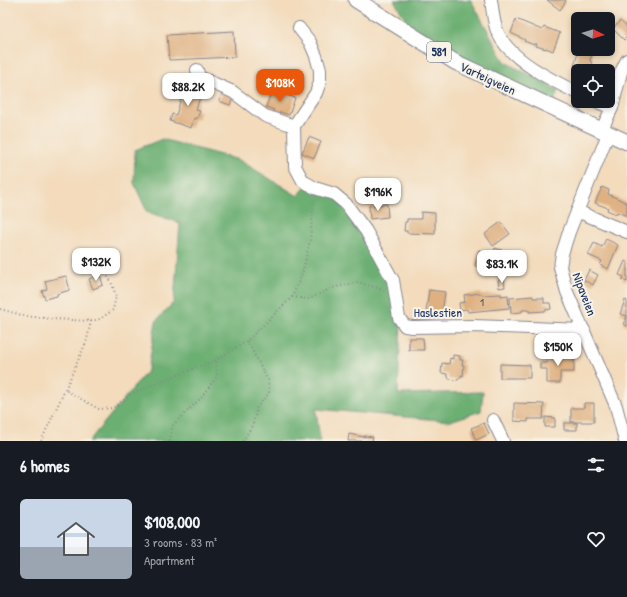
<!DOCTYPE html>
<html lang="en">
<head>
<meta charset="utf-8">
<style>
  :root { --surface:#171b24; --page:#20242c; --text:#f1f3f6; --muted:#9ea1a6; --line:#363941; --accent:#ea580c }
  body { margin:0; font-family:"Patrick Hand",sans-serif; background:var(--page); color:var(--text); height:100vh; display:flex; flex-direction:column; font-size:15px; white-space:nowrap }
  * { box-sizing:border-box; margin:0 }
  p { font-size:13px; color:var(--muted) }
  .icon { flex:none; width:22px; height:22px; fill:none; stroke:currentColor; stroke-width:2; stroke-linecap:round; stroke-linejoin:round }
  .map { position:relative; height:441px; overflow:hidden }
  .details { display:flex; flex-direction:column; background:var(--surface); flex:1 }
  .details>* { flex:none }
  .needle { width:26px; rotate:95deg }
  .fabs { position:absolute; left:571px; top:12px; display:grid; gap:8px }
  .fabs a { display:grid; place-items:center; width:44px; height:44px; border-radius:6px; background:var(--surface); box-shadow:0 2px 6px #0003; font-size:20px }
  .price { position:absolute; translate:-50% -34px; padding:0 9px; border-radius:8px; background:#fff; color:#222; font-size:13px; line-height:26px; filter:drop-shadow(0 1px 2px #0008) }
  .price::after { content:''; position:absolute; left:50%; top:24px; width:12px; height:9px; margin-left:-6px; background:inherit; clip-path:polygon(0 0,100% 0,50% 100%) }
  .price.on { background:var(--accent); color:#fff }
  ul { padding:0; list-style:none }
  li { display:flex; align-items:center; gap:12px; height:100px; padding:0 20px }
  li+li { border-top:1px solid var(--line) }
  li span { display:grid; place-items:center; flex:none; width:112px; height:80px; border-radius:6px; color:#555 }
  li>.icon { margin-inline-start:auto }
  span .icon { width:48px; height:48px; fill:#fffc; stroke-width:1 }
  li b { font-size:17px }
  h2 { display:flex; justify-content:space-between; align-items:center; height:48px; padding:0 20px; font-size:17px }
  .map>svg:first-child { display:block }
  .forest { fill:#6caf72; stroke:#446f68 }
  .building { fill:#dfb181 }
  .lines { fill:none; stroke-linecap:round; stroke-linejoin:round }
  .minor-casing { stroke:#87858d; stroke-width:14 }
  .major-casing { stroke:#87858d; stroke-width:17 }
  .path { stroke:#87858d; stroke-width:2; stroke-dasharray:1 3; stroke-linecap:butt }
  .minor { stroke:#fff; stroke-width:12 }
  .major { stroke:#fff; stroke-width:15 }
  .labels { text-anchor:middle; stroke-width:4; stroke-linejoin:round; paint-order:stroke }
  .number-label { font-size:11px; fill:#4c5067 }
  .shield { fill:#f7f3e8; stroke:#5d6a87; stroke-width:1 }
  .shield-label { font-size:12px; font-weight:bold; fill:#1b2f5e }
  .street-label { font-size:13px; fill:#1b2f5e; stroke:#f7f3e8 }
</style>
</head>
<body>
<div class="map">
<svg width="627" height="441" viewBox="0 0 627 441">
  <rect width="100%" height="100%" fill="#f7f3e8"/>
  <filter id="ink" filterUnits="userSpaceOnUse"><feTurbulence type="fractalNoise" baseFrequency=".025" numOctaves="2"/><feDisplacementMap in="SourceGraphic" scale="8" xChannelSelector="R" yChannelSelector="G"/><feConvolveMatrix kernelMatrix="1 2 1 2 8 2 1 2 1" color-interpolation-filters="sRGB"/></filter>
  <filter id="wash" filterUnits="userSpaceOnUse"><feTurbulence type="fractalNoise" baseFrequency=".012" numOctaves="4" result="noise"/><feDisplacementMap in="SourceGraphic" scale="16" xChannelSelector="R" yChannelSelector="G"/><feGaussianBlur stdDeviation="0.9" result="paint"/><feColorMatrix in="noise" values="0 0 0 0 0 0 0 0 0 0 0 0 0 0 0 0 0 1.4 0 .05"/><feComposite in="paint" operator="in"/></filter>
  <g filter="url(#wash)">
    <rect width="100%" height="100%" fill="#f3dbbc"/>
    <path class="forest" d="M394 0H471L505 62 558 90 553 105 464 62 411 29Z
      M162 139 239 160 298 196 308 184 334 194 390 275 401 322 398 394 483 392 481 411 450 421 316 409 320 441H89L148 370 156 321 174 302 180 223 147 212 134 183 135 150Z"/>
    <g id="blocks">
      <path class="building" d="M547 0H565L566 1 560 10Z
        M516 19 542 30 544 27 560 33 553 51 546 48V49L536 46 537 44H534V45L524 41 525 40 511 33Z
        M620 21 627 27V37L624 40 613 29Z
        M234 31 235 57 169 60 167 35Z
        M579 49H593L590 61 592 62 590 67H588L587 69 574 66Z
        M187 85 202 90 196 110 200 111 197 119 194 118 191 128 170 121 172 114 176 115 182 95 183 96Z
        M272 90 295 98 289 115 280 112 279 114 273 112 274 110 266 107Z
        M223 92 234 96 230 105 219 101Z
        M309 137 321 142 314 158 302 153Z
        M602 187 609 190 608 194 627 203V216L617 212 616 214 607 210 608 208 595 203Z
        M387 204 388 217 370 219 369 206Z
        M421 212 435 213V234L407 233V231H404L405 222H407V219H421Z
        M501 222 510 234 493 246 485 234Z
        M606 239 618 245 608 269 600 265 602 261 588 255 594 243 602 247Z
        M495 248 504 251 501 260 492 257Z
        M479 250 491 253 486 269 475 266Z
        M625 261 627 262V282L622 280 624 277 619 275Z
        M589 270 598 275 593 285 584 280Z
        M100 275 103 285 93 289 89 279Z
        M66 276 70 290 57 294V296L45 299 42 291 47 289 45 281Z
        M504 279 505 287 499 288 498 280Z
        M429 290 445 292 442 314 426 312Z
        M481 293 482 295 501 294V296L508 295 509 308 468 312 467 309 460 310 459 303 465 302 464 295Z
        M533 296V298H544V303H550L551 309 545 310V311L529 312V310H522V312L511 313 510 298Z
        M625 300 627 301V326L623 324 627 316 620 314Z
        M409 338H423L424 350H409Z
        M453 355 460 356V360H463L462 365H464L463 376 461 375V378H459L458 380 449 379 447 374 441 373 442 363 449 364 450 358 453 359Z
        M547 356H574V372H560V383H547V369H540V363H547Z
        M500 364 530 365V378H500Z
        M514 403 544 404 543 419H528V422L514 421Z
        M584 403H594V422H571V408H584Z
        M545 417 555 418V427H545Z
        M484 423 489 434 476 440 471 428Z
        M564 423H577V430H564Z
        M349 434 364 437V436L373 437 372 441H348Z"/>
    </g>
  </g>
  <g filter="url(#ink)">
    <use href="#blocks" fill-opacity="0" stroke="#87858d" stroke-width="1"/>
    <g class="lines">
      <g class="minor-casing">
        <path id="minor" d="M491 0C493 11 493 23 498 33 510 60 553 81 578 93
          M299 28 310 42 316 56 320 70V82L316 93 294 126 295 166 303 181 315 188 334 194 346 204 366 231 390 275 393 280 399 318 405 326 412 327 473 326 584 330
          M197 70 199 77 233 92 265 116 294 126
          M595 101 612 108
          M601 131 612 108 621 72 627 60
          M608 134 569 232 562 254 560 267 567 292 616 406 625 441
          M577 211 627 232
          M493 420 503 441"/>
      </g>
      <g class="major-casing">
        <path id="major" d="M356 0 455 62 627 142"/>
      </g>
      <path class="path" d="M292 297 309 299 332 288 358 282 384 290
        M0 309 25 316 52 319 91 321 100 319 113 310 116 296 111 281 95 260
        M91 321 87 340 65 390 99 409 113 408 132 394 159 382 216 360 247 341 292 297 302 274 310 240 314 199
        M41 441 65 390
        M170 441 172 426 201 398 217 376 216 360
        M243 441 253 424 257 407 269 393 268 380 247 341"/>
      <use href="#minor" class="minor"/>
      <use href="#major" class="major"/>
    </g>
  </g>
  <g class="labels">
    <g class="number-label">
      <text x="482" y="306">1</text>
    </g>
    <rect class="shield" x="427" y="42" width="24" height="20" rx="3"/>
    <g class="shield-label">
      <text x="439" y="56">581</text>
    </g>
    <g class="street-label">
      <text transform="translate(488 78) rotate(25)" y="5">Varteigveien</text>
      <text transform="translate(585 294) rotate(69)" y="5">Nipaveien</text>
      <text x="438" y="317">Haslestien</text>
    </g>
  </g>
</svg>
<div class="fabs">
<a><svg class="needle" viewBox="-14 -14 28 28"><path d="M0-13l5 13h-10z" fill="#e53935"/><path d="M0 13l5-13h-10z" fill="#9ea1a6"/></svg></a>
<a><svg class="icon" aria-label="locate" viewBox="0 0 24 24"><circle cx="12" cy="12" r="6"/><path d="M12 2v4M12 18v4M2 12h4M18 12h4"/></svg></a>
</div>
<b class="price on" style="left:280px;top:103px">$108K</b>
<b class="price" style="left:188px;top:107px">$88.2K</b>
<b class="price" style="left:378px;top:212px">$196K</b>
<b class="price" style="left:96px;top:282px">$132K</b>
<b class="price" style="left:502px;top:284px">$83.1K</b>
<b class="price" style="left:558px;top:367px">$150K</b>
</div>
<section class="details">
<h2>6 homes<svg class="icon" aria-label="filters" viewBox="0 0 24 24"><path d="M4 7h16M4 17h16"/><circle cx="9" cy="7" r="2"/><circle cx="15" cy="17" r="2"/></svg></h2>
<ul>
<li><span style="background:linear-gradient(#c9d6e8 60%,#9aa5b1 0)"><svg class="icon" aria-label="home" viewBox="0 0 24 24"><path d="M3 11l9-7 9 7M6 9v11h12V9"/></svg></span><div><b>$108,000</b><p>3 rooms · 83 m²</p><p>Apartment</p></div><svg class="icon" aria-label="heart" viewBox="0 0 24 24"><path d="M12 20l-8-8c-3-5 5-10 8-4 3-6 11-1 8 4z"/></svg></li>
</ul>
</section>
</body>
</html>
